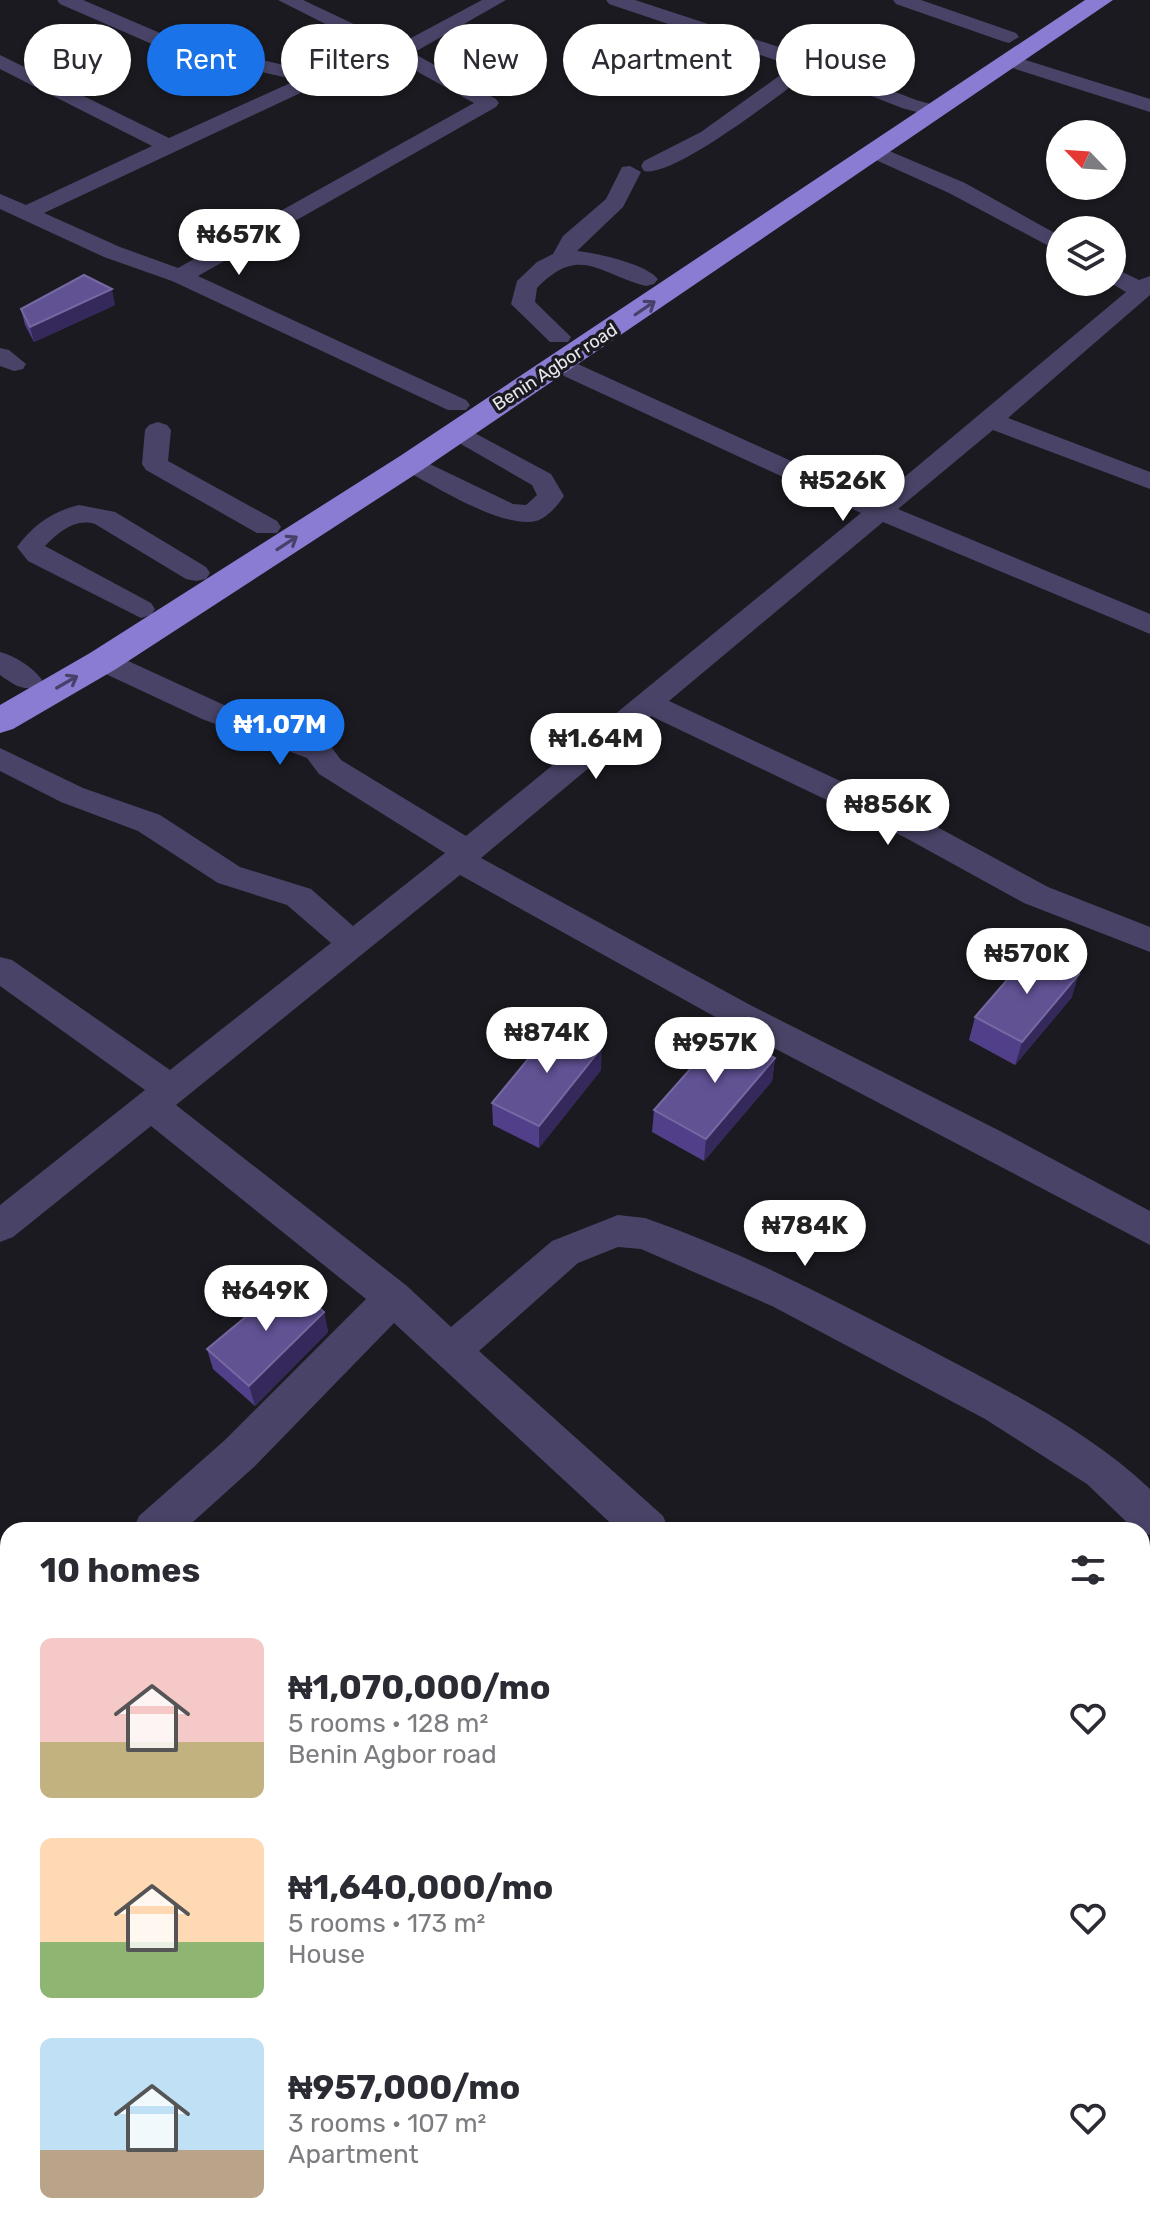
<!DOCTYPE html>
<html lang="en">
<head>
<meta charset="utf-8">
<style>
  :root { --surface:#fff; --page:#f7f7f7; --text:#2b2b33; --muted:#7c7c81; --accent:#1a73e8 }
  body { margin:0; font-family:Rubik,sans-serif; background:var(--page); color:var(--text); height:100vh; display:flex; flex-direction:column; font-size:30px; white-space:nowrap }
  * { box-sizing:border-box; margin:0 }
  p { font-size:26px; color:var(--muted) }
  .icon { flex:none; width:44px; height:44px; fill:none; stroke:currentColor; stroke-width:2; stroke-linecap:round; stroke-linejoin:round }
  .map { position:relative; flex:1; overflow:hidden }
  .sheet { position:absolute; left:0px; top:1522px; width:1150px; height:712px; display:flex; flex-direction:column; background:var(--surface); border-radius:24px 24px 0 0; box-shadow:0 2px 6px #0004 }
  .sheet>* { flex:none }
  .hud { position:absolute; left:24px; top:24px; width:1102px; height:72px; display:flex; gap:16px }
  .needle { width:52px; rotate:295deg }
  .controls { position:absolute; left:1046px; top:120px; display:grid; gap:16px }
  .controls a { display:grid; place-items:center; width:80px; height:80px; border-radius:50%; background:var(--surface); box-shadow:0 2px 6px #0004; font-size:40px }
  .price { position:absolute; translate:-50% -68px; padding:0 18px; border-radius:28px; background:#fff; color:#222; font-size:26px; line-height:52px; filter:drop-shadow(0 2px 4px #0008) }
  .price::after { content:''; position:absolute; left:50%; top:48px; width:24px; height:18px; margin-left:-12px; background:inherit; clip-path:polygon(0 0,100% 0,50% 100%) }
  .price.selected { background:var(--accent); color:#fff }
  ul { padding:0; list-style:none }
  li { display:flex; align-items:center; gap:24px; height:200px; padding:0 40px }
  li span { display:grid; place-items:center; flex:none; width:224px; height:160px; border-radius:12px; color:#555 }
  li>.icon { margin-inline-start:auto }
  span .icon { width:96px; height:96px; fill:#fffc; stroke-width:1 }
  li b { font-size:34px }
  h2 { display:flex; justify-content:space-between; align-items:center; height:96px; padding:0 40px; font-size:34px }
  .chip { padding:0 28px; border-radius:36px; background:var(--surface); box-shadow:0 2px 6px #0004; font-size:28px; line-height:72px }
  .chip.selected { background:var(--accent); color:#fff }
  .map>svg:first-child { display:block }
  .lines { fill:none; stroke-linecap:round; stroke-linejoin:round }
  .minor { fill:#494467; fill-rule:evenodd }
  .highway { fill:#8a7cd3; fill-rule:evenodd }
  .wall { fill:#514089 }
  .shaded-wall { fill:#35295b }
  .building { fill:#615294; stroke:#7669a2; stroke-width:2 }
  .oneway { stroke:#474168 }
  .labels { text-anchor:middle; stroke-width:7; stroke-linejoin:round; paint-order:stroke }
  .far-street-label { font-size:18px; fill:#e7e7eb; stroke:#1b1a20 }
</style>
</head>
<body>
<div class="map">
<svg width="1150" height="2234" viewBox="0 0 1150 2234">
  <rect width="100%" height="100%" fill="#1b1a20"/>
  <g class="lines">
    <path class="minor" d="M57 0H83L181 42 315 72 373 48 278 0H303L398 45 482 0H506L413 53 496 99 499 103 496 107 198 276 466 400 470 405 466 410H448L172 281 104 257 0 209V194L26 205 152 146 0 69V55L169 138 297 80 168 51 60 4ZM389 56 474 103 178 268 120 247 44 213 324 82Z
      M606 0H635L788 50 916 100 942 107 945 111 935 117 902 108 810 72C782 93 674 178 644 171L641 166 644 161 701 132 793 66 609 4Z
      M893 0H921L1016 33 1019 37 1009 43 1002 41 896 4Z
      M1010 55 1150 99V112L1003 65 1000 61Z
      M875 145 965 183 1060 236V252L949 193 867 156 864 151Z
      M630 166 641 172 623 207 577 251C597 253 646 264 658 279L654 284 646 286C598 274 580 244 537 288L535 302 571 337 568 342H550L511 304 517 281 537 262 553 254 563 236 606 199 622 167Z
      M1112 267 1139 280 1150 276V295L1008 418 1150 472V489L993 430 898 509 1150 614V634L883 522 669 701 928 822 1048 887 1150 927V952L1024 903 906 838 651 716 481 858 752 1006 1000 1131 1150 1211V1245L728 1024 460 875 176 1105 407 1286 451 1327 552 1241 618 1215 645 1218C740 1251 829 1298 917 1343 998 1386 1083 1426 1150 1489V1535L1135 1530 1087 1484 985 1419 772 1306 641 1249 618 1247 578 1263 479 1351 663 1516 669 1530H618L394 1323 255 1466 184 1530H133L139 1516 225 1440 366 1299 151 1126 13 1237 0 1242V1205L145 1090 0 986V957L12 960 170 1070 331 943 287 905 218 883 138 831 61 802 0 771V748L83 788 160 815 240 867 311 889 353 926 445 853 319 774 307 758 202 719 93 668 88 661 93 654 103 652 113 654 224 705 329 744 341 760 466 836 861 513 551 370 548 365 551 360H569L877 500 1126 292 1109 282H1112Z
      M0 348 9 350 26 364 23 369 14 371 0 366Z
      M158 422 167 425 171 430 168 461 277 521 281 527 277 533H257L146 470 142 464 145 430 149 425Z
      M456 423 551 474 564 496C558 505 547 518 536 521 501 529 434 485 402 469L398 463 402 457 411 455 513 504 526 505 537 495 532 485 447 436 443 431 447 426Z
      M79 505 115 512 206 567 210 573 206 579 196 581 186 579 95 524C75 518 59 532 45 546L151 603 155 609 151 615 141 618 28 561 17 547C33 525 53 511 79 505Z
      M0 652C15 656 33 667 42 680L37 687C21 691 13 684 0 675Z
      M8 1638V1684L0 1688V1641Z
      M1142 1981 1150 1985V2038L1142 2035Z
      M8 2207V2226H52L49 2234H0V2218Z
      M643 2226H734L737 2234H640Z"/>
    <path class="highway" d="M1085 0H1113L422 470 116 669 13 729 0 733V705L90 653 400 456Z"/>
  </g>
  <path class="wall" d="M115 305 34 342 25 325 21 309Z
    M1072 997 1015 1065 969 1040 975 1017Z
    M775 1058 772 1081 704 1161 652 1132 654 1110Z
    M601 1070 539 1148 493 1125 492 1103Z
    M324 1312 328 1332 255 1406 213 1369 207 1349Z
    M1150 2062V2234H1104L1095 2226H1142V2074Z"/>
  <path class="shaded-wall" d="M112 289 115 305 34 342 30 327Z
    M1079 974 1072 997 1015 1065 1022 1042Z
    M602 1047 601 1070 539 1148V1126Z
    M775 1058 772 1081 704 1161 706 1139Z
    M324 1312 328 1332 255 1406 249 1386Z
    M375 2226H386L379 2234H369Z"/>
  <path class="building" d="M84 275 112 289 30 327 21 309Z
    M1033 950 1079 974 1022 1042 975 1017Z
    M556 1025 602 1047 539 1126 492 1103Z
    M724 1031 775 1058 706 1139 654 1110Z
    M289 1281 324 1312 249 1386 207 1349Z
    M1142 1625 1150 1632V1634L1142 1644Z
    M1150 2070V2234H1124L1115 2226H1142V2082Z
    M351 2226H375L369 2234H358Z"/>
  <defs><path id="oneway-shaft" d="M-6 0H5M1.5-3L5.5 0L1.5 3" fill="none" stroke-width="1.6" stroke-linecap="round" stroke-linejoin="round" transform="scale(2)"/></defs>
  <g class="oneway">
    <use href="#oneway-shaft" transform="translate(645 308) rotate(-34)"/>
    <use href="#oneway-shaft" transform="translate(287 543) rotate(-33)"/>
    <use href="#oneway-shaft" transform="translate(67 682) rotate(-30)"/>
  </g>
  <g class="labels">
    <g class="far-street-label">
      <text transform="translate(555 367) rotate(-33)" y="6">Benin Agbor road</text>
    </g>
  </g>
</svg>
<div class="controls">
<a><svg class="needle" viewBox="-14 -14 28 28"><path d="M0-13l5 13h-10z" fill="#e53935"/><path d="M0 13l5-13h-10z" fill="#7c7c81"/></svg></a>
<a><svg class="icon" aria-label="layers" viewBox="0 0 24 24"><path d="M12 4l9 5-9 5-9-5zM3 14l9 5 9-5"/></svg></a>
</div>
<b class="price" style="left:239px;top:277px">₦657K</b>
<b class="price" style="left:843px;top:523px">₦526K</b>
<b class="price selected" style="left:280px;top:767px">₦1.07M</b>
<b class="price" style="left:596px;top:781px">₦1.64M</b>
<b class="price" style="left:888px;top:847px">₦856K</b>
<b class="price" style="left:1027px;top:996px">₦570K</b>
<b class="price" style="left:547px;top:1075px">₦874K</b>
<b class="price" style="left:715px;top:1085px">₦957K</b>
<b class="price" style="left:805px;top:1268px">₦784K</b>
<b class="price" style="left:266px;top:1333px">₦649K</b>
<div class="hud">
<a class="chip">Buy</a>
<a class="chip selected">Rent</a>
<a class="chip">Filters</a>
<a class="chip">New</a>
<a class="chip">Apartment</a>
<a class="chip">House</a>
</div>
<section class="sheet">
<h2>10 homes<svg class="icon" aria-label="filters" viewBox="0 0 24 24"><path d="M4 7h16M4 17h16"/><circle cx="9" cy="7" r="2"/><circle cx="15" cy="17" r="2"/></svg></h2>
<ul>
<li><span style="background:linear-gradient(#f6c9c9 65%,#c2b280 0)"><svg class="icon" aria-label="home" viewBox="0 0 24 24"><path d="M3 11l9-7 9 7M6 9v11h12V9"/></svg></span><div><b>₦1,070,000/mo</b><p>5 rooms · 128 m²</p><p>Benin Agbor road</p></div><svg class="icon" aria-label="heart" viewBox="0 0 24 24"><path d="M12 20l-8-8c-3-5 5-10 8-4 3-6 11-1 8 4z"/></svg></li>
<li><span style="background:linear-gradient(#ffd9b3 65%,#8fb573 0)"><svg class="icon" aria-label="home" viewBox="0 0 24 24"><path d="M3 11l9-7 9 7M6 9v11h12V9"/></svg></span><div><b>₦1,640,000/mo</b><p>5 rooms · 173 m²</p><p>House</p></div><svg class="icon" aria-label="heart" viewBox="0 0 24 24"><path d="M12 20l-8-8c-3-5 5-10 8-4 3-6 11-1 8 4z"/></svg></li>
<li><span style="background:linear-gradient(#bfe0f5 70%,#b9a48a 0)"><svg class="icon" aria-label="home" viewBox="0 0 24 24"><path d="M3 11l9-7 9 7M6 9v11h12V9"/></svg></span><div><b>₦957,000/mo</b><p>3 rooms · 107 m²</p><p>Apartment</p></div><svg class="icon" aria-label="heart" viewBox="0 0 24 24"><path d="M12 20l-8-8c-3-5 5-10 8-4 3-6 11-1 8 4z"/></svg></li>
</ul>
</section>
</div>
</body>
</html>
